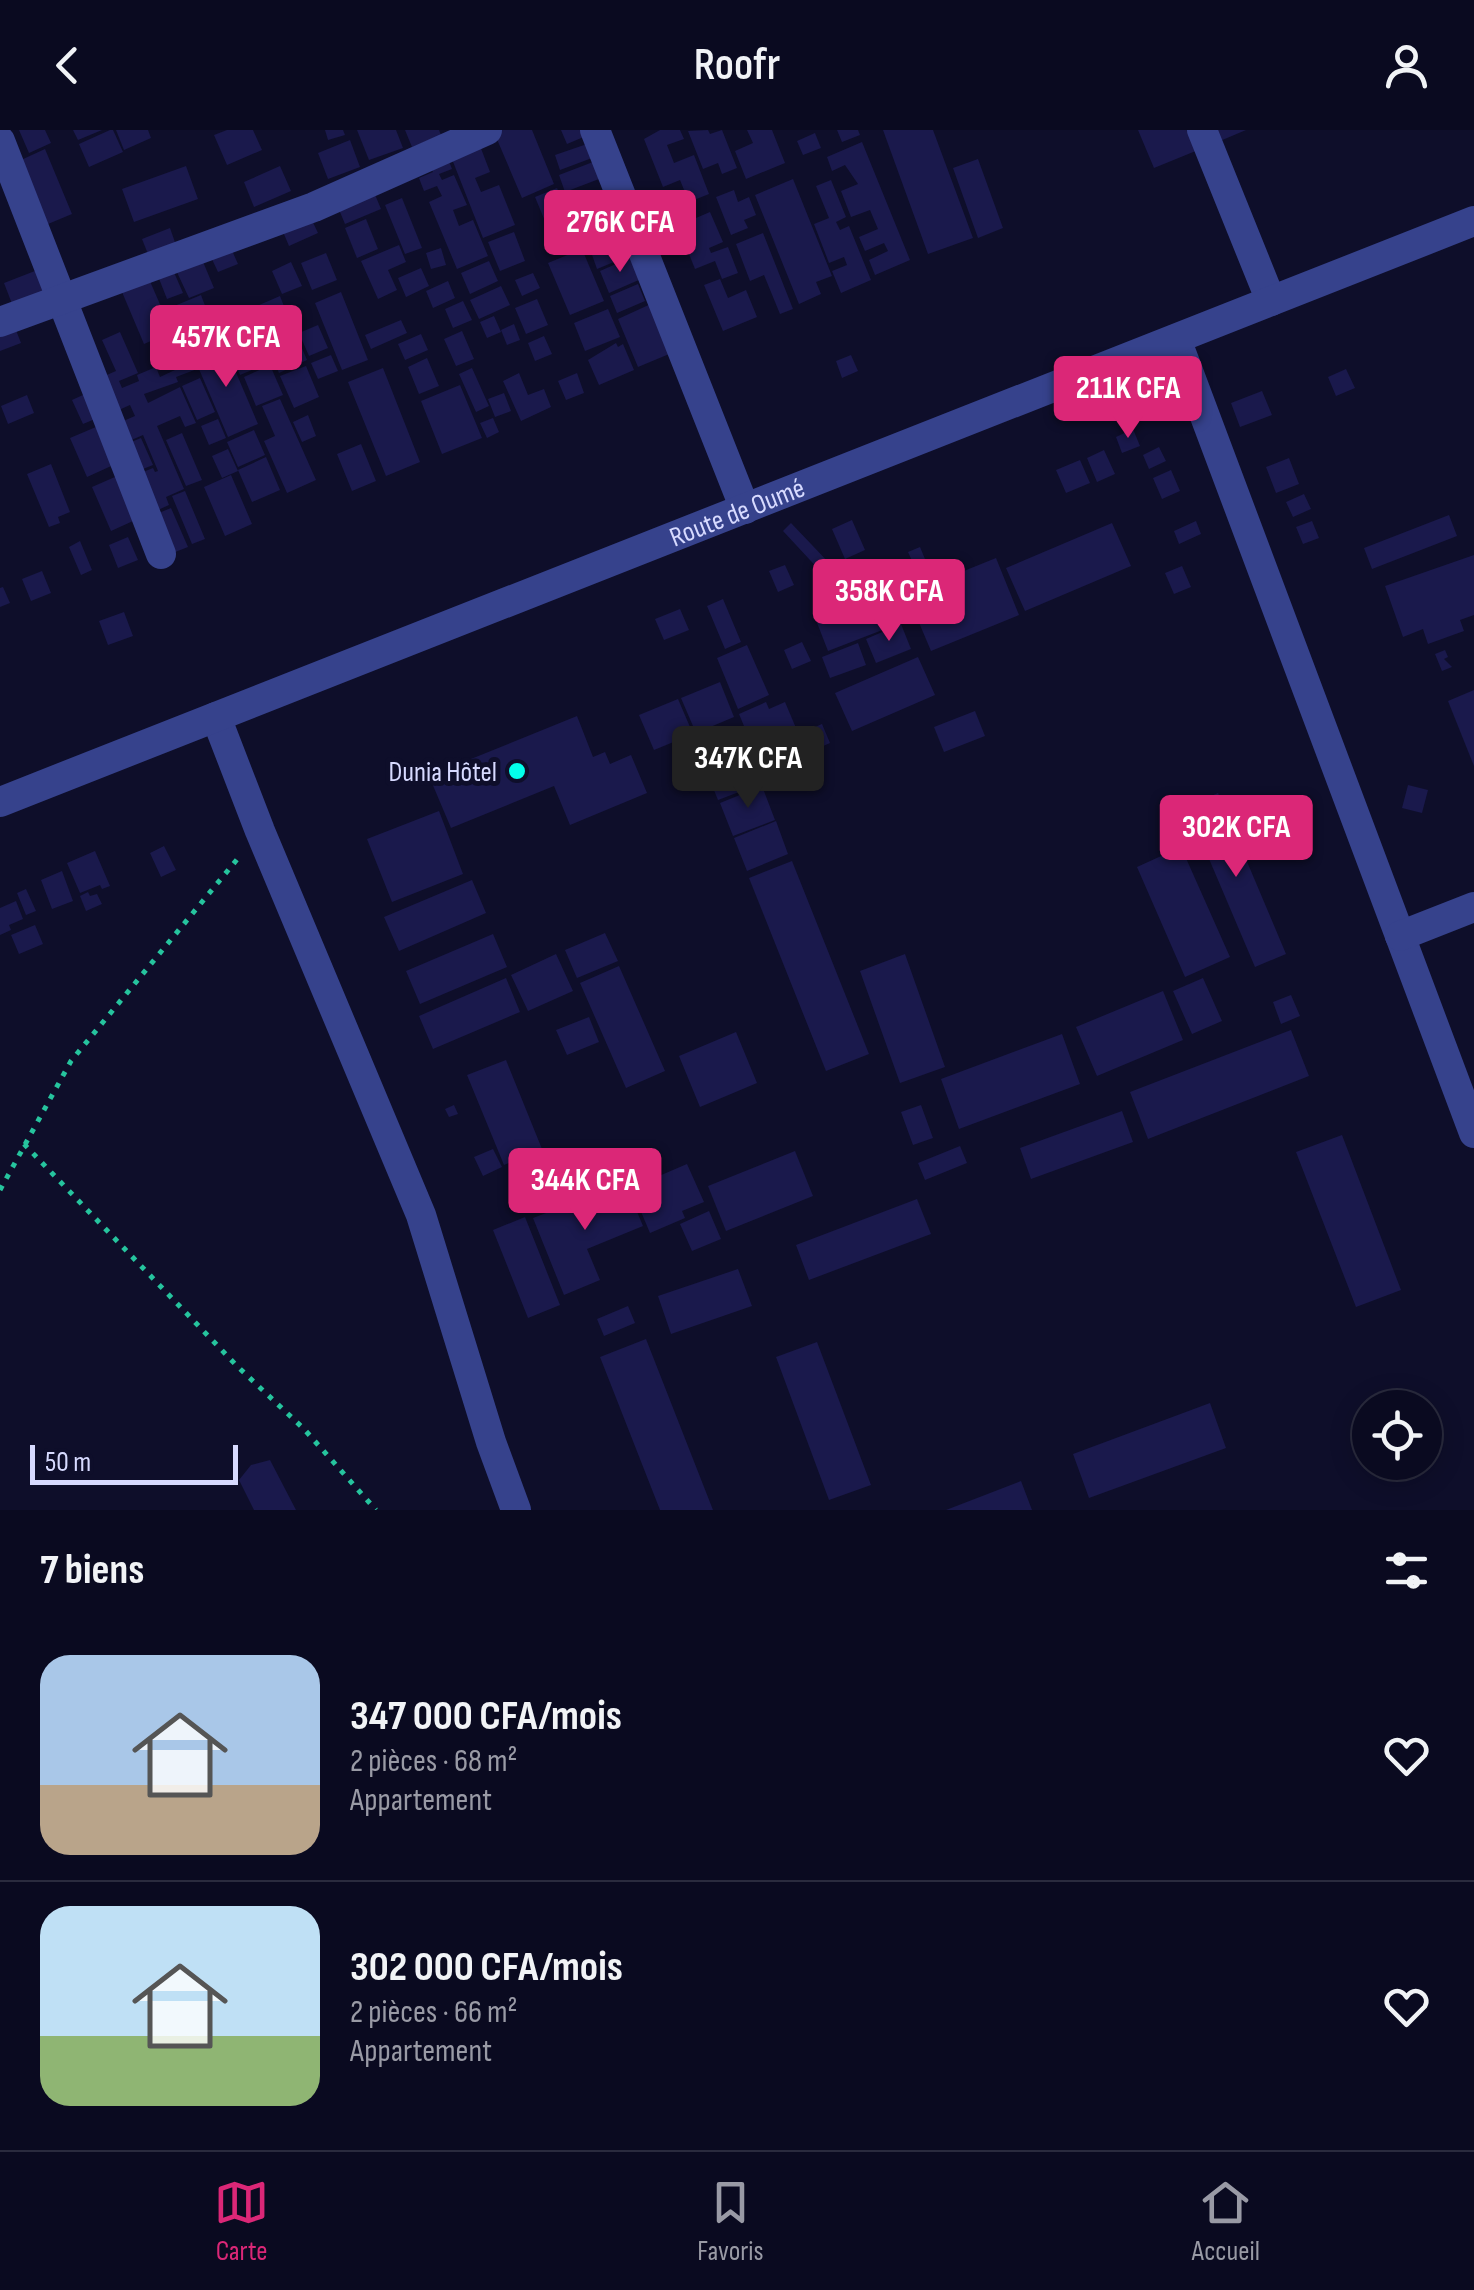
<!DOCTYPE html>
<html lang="fr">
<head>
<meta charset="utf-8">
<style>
  :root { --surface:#0a0a20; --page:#131329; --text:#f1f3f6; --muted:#999aa5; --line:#2a2b3e; --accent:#db2777 }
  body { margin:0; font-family:"Sofia Sans Condensed",sans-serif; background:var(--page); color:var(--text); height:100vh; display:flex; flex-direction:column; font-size:38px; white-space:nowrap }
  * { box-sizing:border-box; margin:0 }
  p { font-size:32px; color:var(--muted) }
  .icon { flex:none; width:55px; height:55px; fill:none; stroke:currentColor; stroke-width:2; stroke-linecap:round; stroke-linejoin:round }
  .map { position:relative; height:1380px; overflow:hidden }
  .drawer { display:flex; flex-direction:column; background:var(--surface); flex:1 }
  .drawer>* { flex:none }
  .fabs { position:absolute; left:1352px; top:1260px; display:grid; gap:20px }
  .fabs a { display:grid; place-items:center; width:90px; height:90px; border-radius:50%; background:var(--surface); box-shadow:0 5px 25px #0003,0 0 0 2px var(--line); font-size:50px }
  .scale { position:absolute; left:30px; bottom:25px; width:208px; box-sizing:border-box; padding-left:10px; border:5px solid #d7daff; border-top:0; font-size:28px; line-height:35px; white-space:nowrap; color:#d7daff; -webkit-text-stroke:8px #0e0e2a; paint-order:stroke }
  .price { position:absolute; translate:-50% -85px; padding:0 22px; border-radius:10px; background:var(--accent); color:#fff; font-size:32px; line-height:65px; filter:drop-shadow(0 2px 5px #0008) }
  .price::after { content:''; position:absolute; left:50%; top:60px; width:30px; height:22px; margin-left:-15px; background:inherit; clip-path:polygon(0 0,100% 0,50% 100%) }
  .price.current { background:#222; color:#fff }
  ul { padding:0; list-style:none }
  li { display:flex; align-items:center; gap:30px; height:250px; padding:0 40px }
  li+li { border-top:2px solid var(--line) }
  li span { display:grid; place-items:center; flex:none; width:280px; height:200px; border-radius:30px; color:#555 }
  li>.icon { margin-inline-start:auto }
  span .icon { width:120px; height:120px; fill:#fffc; stroke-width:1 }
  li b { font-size:42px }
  h2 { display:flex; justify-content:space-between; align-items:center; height:120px; padding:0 40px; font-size:42px }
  header { display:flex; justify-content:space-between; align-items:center; height:130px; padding:0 40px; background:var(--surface); font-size:45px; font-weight:600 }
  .tab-bar { display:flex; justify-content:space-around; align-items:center; height:140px; border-top:2px solid var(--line); background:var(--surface); font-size:28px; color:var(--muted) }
  .tab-bar a { display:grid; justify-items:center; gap:5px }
  .tab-bar .current { color:var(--accent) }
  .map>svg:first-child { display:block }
  .building { fill:#1a194c }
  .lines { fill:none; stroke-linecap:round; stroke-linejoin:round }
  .path { stroke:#26c49e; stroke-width:5; stroke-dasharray:5 8; stroke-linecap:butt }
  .minor { stroke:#36428c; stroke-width:30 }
  .poi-dot { fill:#03ffeb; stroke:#0e0e2a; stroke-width:4 }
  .labels { text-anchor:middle; stroke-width:10; stroke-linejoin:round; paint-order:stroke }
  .street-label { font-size:28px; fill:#d7daff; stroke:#0e0e2a }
  .poi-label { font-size:28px; fill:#d7daff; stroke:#0e0e2a; text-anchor:end }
</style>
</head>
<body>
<header><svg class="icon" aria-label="back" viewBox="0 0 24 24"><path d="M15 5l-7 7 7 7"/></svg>Roofr<svg class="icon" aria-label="person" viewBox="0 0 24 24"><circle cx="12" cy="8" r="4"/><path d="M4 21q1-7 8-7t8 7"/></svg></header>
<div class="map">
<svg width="1474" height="1380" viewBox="0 0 1474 1380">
  <rect width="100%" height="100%" fill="#0e0e2a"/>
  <path class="building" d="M19 0H45L51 13 29 23Z
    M73 0H102L78 10Z
    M110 0H113L123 22 89 37 79 14Z
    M116 0H148L151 8 124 20Z
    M227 0H253L262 20 227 35 214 5Z
    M325 0H343L345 5 328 10Z
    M357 0H396L403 18 369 30Z
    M405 0H439L441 5 412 17Z
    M493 0H532L554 54 522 68Z
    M561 0H584L586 6 567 14Z
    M660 0H680L684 9 667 15 674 33 694 25 709 64 689 72 680 50 663 57 644 9Z
    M708 0 710 4 722 0 737 38 722 44 718 33 703 39 688 1Z
    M747 0H772L785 33 746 49 735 21 753 13Z
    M837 0H858L860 5 842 12Z
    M883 0H933L973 108 928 124Z
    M1138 0H1195L1203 18 1154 38Z
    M1216 0H1246L1220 11Z
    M815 3 821 18 803 25 797 11Z
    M477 8 490 42 475 48 481 62 499 55 515 95 483 108 448 19Z
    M350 10 360 37 328 49 318 23Z
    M862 12 910 130 875 145 869 130 888 121 884 113 865 121 859 107 878 99 870 80 851 87 841 61 858 54 845 35 832 41 827 27Z
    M587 14 592 28 560 40 555 25Z
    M45 19 72 84 48 94 21 30Z
    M445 21 452 39 439 44 442 50 454 45 467 75 453 80 459 96 473 90 488 126 457 139 429 72 442 66 437 56 424 61 419 48 433 42 427 28Z
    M978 29 1003 98 978 108 953 38Z
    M593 32 599 49 565 62 559 45Z
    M186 36 198 69 134 92 122 59Z
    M280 36 291 61 254 77 244 52Z
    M793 49 832 146 816 152 821 164 799 174 755 65Z
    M831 50 846 87 836 92 840 100 849 96 871 150 841 163 832 141 847 135 844 127 829 133 814 94 829 88 816 56Z
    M371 55 381 79 345 94 335 70Z
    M557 58 581 115 559 125 535 67Z
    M734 60 738 72 749 67 756 85 744 90 748 98 731 105 716 67Z
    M605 62 614 82 580 97 571 76Z
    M402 68 422 118 405 124 385 75Z
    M692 76 696 88 710 82 723 112 709 118 711 123 728 117 738 143 722 149 715 131 695 139 673 84Z
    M309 84 318 103 289 116 281 97Z
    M366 89 378 119 357 128 345 98Z
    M170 98 177 118 150 129 142 109Z
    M514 102 525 131 500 141 488 112Z
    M763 103 793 179 780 184 764 145 750 151 736 114Z
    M618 108 626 127 597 139 590 119Z
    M399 115 406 132 388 140 397 160 378 169 361 131Z
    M230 116 238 134 218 142 210 125Z
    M441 118 446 135 431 139 426 123Z
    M582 119 604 171 570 185 548 133Z
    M326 123 337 150 312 160 301 133Z
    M201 127 214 158 189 168 175 138Z
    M632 127 641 149 609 163 600 141Z
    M489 131 498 151 470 164 461 143Z
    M291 132 302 156 282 164 272 141Z
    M421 138 429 156 406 167 398 148Z
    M40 139 50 165 14 179 4 153Z
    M173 140 183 163 167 169 158 146Z
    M533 143 540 158 522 166 515 150Z
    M149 149 169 195 159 199 153 185 150 186 157 202 171 196 179 215 165 221 160 207 144 214 122 162Z
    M720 149 728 168 746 160 757 187 723 201 704 155Z
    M448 151 455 168 433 178 426 161Z
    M638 154 645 171 617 183 610 166Z
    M501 156 510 175 479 189 470 170Z
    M341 162 368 230 342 240 315 173Z
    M201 165 210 189 233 179 242 200 190 219 180 198 176 199 167 179Z
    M280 166 287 184 271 191 280 212 267 218 250 179Z
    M537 169 548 195 526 204 515 178Z
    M463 171 472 190 453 198 445 179Z
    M653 173 674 222 638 237 618 189Z
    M608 179 620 207 585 221 574 193Z
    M494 186 501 202 487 208 480 192Z
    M401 190 407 203 371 219 365 205Z
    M514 194 520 210 507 215 501 200Z
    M14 195 21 213 0 221V202Z
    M318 195 328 218 309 226 299 203Z
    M254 199 268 233 240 245 225 211Z
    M462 201 474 229 456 236 444 209Z
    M120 202 138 243 119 251 122 258 139 251 137 245 156 237 160 247 175 240 167 223 186 215 197 239 176 247 178 252 144 264 148 273 180 257 196 293 185 297 180 286 157 296 184 359 166 367 169 375 149 384 133 346 153 338 155 342 158 341 143 305 122 314 114 295 135 286 130 275 110 284 95 250 116 241 102 210Z
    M421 204 428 220 405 230 398 214Z
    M544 206 552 224 535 231 528 213Z
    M298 209 307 230 279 243 270 221Z
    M223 212 258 294 228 307 193 225Z
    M616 213 618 217 623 214 634 240 599 255 588 230Z
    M331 225 338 241 318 249 311 233Z
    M851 225 858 241 842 248 836 231Z
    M427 228 439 256 419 264 408 237Z
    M270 235 283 265 256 276 244 247Z
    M306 236 319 267 294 278 280 246Z
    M383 238 420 332 386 346 348 252Z
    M472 238 489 276 476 282 459 244Z
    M1346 239 1355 258 1336 266 1328 247Z
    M519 243 528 265 544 259 551 277 521 291 503 251Z
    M577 243 584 263 566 270 558 251Z
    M200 248 215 282 197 290 182 256Z
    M460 255 482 308 442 324 421 271Z
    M96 259 107 284 83 294 72 270Z
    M1262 261 1272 285 1240 297 1231 273Z
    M504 263 511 281 495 287 488 269Z
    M27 265 34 283 8 294 1 276Z
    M280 269 316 350 287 363 264 311 275 306 262 276Z
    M308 285 316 306 302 312 293 292Z
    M493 288 499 302 487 308 480 293Z
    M218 289 226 308 209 315 201 296Z
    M103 294 120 332 87 347 70 308Z
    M1133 299 1140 316 1122 323 1116 307Z
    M254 300 265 325 238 337 227 312Z
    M182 303 202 350 186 356 166 310Z
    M141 308 153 335 133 343 121 316Z
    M361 314 376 351 352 361 337 324Z
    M1159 317 1166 331 1149 339 1143 325Z
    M228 319 238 341 222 348 212 326Z
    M1104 320 1115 344 1097 352 1087 328Z
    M266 327 280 360 252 372 238 340Z
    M1289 328 1299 354 1276 363 1266 337Z
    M1080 330 1090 353 1066 363 1056 340Z
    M51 334 70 382 58 387 60 393 49 397 27 344Z
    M1171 340 1180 361 1162 369 1153 348Z
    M124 343 144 386 111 401 92 357Z
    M231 345 252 394 225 406 204 357Z
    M185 361 205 409 192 414 172 366Z
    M1304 364 1311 379 1293 387 1286 372Z
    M171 378 188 417 165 426 149 387Z
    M1449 385 1457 406 1372 439 1364 418Z
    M852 390 865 420 845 429 832 399Z
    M1196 391 1201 404 1179 414 1174 401Z
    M1312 391 1319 408 1303 414 1296 397Z
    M791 393 832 436 823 444 783 401Z
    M1112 393 1131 436 1025 481 1006 438Z
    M128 407 138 430 118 438 109 415Z
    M80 411 92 440 81 445 69 417Z
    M920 417 932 446 921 451 908 422Z
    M1474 425V485L1460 490 1464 501 1428 514 1423 499 1403 507 1385 456Z
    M996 428 1019 485 931 521 907 464Z
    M785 435 794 455 778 462 769 441Z
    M1182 436 1191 457 1174 464 1165 443Z
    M42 441 51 463 31 471 22 449Z
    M3 457 10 473 0 477V458Z
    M877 461 882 473 894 468 903 492 828 521 814 485Z
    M723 469 741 512 725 519 707 476Z
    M680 479 689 500 664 510 655 489Z
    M124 482 133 506 108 515 99 491Z
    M901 494 911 519 876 533 866 509Z
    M802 512 811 531 792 539 784 520Z
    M858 513 866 535 830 548 822 527Z
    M747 515 769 565 738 579 717 528Z
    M1445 520 1448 527 1444 529 1452 537 1442 541 1435 524Z
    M918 527 935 565 852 601 835 563Z
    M720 552 734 587 696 603 681 568Z
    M1474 560V636L1448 571Z
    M678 569 693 604 654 620 639 585Z
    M766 572 769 579 785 572 807 624 763 642 739 584Z
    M975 581 985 606 944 622 934 597Z
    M577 586 593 627 605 622 610 634 631 625 647 663 570 695 554 656 451 698 429 646Z
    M822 594 830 613 814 620 806 601Z
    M747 621 760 654 718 670 705 638Z
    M1408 655 1428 660 1422 683 1402 678Z
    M762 656 775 690 733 706 720 673Z
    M1218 663 1286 824 1255 837 1187 677Z
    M439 681 463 744 392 772 367 709Z
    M776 691 788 724 747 741 734 708Z
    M164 716 176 740 161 747 150 723Z
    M1181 717 1230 827 1185 847 1137 737Z
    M95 721 110 756 102 759 100 755 80 763 67 733Z
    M792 731 869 924 826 941 749 748Z
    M62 741 73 771 52 779 41 750Z
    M472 750 486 783 399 821 384 787Z
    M26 759 36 781 26 785 17 763Z
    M88 762 90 766 97 764 102 774 86 781 80 766Z
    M16 771 23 789 9 795 11 800 0 805V778Z
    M35 795 43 814 19 824 11 805Z
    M605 803 618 831 577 848 565 820Z
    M493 804 507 837 420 874 406 841Z
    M556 824 573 861 528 881 511 845Z
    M905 824 945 937 900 953 860 841Z
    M619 836 665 941 626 958 580 853Z
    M506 848 520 882 433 919 419 886Z
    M1203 848 1222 891 1192 904 1173 861Z
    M1163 861 1183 910 1097 946 1076 897Z
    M1291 865 1300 886 1281 894 1273 872Z
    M589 887 599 912 567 925 556 900Z
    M1291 900 1309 946 1148 1009 1130 962Z
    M736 902 757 953 700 977 679 926Z
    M1062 904 1080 954 959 999 941 949Z
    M506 930 542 1019 504 1035 467 945Z
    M454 975 458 984 449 987 445 979Z
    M921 975 933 1008 913 1015 901 982Z
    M1122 981 1133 1012 1031 1049 1020 1018Z
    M1342 1005 1401 1160 1356 1177 1296 1022Z
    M960 1016 967 1033 925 1050 918 1033Z
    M493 1019 502 1037 483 1046 474 1027Z
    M795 1021 813 1066 726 1101 708 1056Z
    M687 1034 704 1072 682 1081 685 1088 650 1103 631 1058Z
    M625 1053 643 1096 587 1119 600 1150 564 1165 533 1088Z
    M917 1069 931 1104 809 1150 796 1115Z
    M709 1081 721 1109 692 1121 680 1094Z
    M525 1087 560 1175 528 1188 493 1100Z
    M738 1139 752 1176 671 1204 658 1166Z
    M628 1176 635 1193 604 1206 597 1189Z
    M646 1209 713 1380H660L600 1227Z
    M817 1212 871 1355 829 1370 776 1227Z
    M1210 1273 1226 1318 1089 1368 1073 1324Z
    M270 1330 296 1380H254L239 1350 251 1335Z
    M1021 1351 1032 1380H946Z"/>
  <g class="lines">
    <path class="path" d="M24 1014 237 1236 304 1299 376 1380
      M0 1060 71 931 239 727"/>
    <g class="minor">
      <path d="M595 0 745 379"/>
      <path d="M1202 0 1271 171"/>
      <path d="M0 11 161 424"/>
      <path d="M0 192 314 77 487 0"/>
      <path d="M1176 209 1474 1003"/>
      <path d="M216 587 260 701 421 1085 491 1312 516 1380"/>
      <path id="s1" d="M0 672 1474 91"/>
      <path d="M1400 806 1474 777"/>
    </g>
  </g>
  <circle class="poi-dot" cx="517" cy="641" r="10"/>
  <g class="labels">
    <g class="street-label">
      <text dy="10" stroke="none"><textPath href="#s1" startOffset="792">Route de Oumé</textPath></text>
    </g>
    <g class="poi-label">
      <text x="497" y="651">Dunia Hôtel</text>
    </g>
  </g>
</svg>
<div class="fabs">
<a><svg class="icon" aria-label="locate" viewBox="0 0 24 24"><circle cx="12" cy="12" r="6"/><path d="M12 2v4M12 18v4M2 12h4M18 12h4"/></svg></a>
</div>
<div class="scale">50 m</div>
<b class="price" style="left:620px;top:145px">276K CFA</b>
<b class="price" style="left:226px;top:260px">457K CFA</b>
<b class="price" style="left:1128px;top:311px">211K CFA</b>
<b class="price" style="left:889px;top:514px">358K CFA</b>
<b class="price current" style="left:748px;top:681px">347K CFA</b>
<b class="price" style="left:1236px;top:750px">302K CFA</b>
<b class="price" style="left:585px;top:1103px">344K CFA</b>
</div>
<section class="drawer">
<h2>7 biens<svg class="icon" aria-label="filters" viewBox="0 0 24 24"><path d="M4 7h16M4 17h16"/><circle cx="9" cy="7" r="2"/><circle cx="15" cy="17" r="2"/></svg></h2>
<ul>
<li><span style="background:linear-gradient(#a9c7e8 65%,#b9a48a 0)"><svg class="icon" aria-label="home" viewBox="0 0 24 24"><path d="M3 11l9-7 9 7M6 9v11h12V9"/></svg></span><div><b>347 000 CFA/mois</b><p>2 pièces · 68 m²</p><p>Appartement</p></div><svg class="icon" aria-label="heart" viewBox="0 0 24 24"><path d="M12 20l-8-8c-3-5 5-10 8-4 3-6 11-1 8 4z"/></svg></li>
<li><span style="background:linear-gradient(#bfe0f5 65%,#8fb573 0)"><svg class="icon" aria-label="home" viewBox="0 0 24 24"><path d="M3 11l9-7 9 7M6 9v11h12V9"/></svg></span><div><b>302 000 CFA/mois</b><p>2 pièces · 66 m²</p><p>Appartement</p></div><svg class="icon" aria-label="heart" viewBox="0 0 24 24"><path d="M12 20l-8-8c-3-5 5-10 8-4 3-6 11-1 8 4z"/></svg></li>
</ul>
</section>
<nav class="tab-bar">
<a class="current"><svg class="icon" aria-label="map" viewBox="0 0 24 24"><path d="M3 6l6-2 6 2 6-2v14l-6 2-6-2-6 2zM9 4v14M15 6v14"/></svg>Carte</a>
<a><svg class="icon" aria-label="saved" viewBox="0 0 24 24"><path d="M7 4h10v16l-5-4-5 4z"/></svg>Favoris</a>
<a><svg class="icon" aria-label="home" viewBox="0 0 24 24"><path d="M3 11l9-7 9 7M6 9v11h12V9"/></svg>Accueil</a>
</nav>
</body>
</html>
